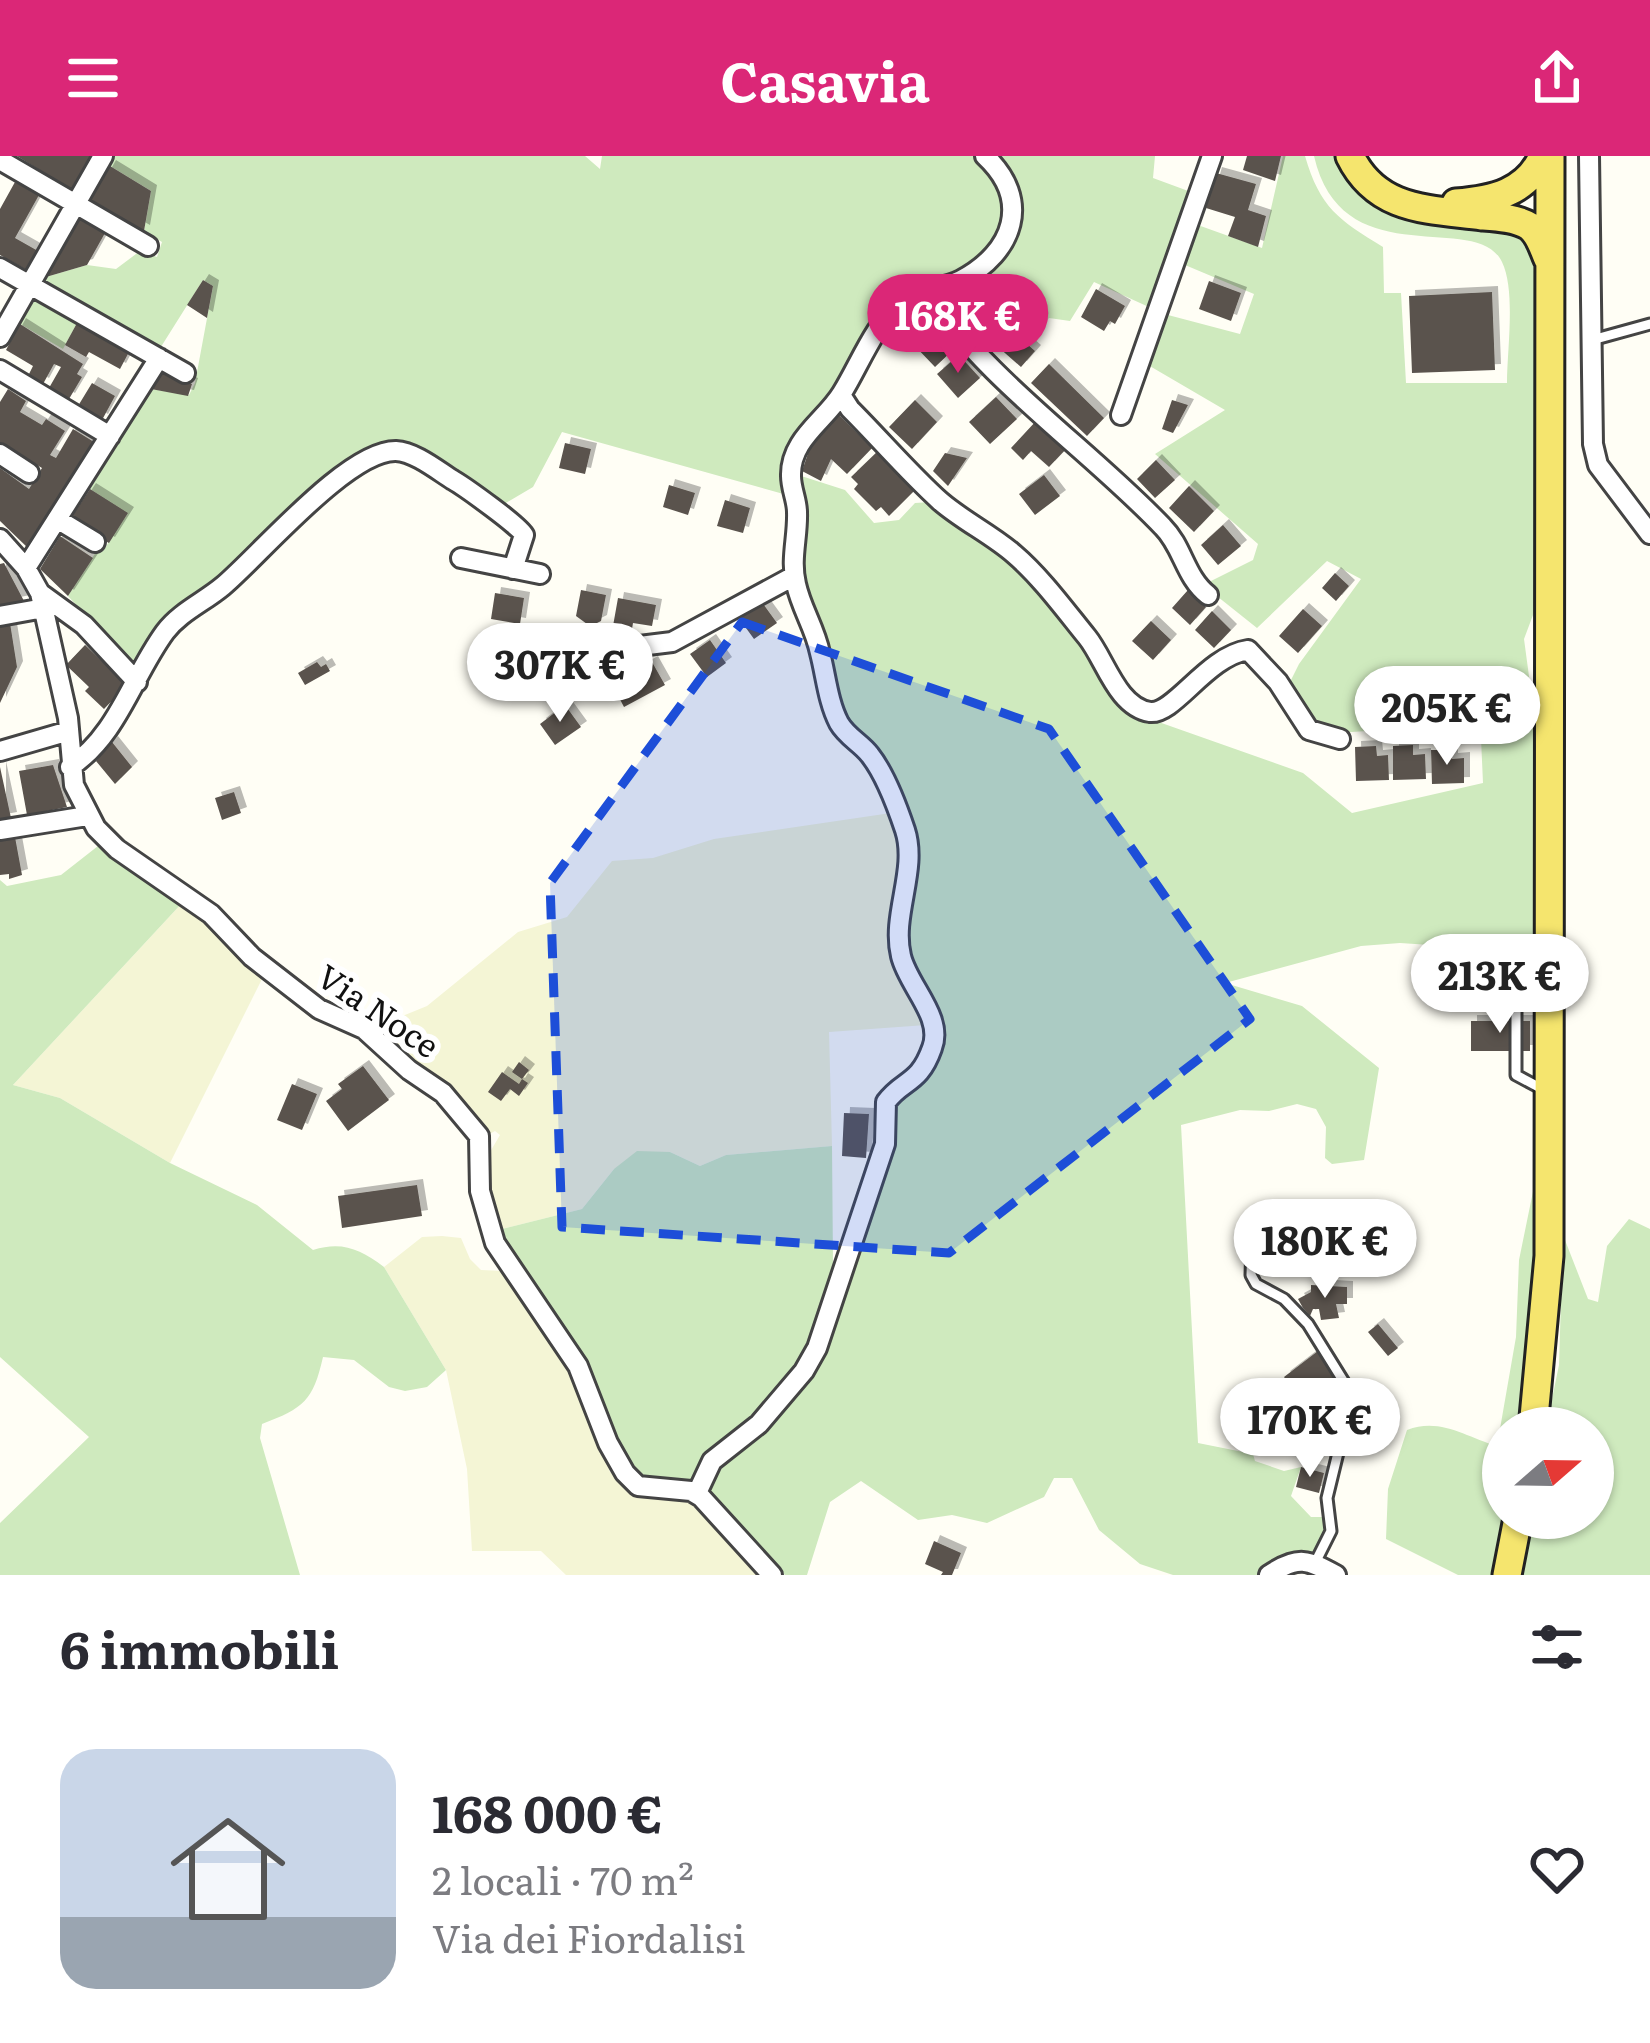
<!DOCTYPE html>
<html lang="it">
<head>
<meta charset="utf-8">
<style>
  :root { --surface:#fff; --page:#f2f2f3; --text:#2b2b33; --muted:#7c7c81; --accent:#db2777 }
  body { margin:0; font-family:Literata,serif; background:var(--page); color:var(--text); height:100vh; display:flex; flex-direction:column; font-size:45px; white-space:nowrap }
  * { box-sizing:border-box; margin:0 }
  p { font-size:39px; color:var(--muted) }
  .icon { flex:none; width:66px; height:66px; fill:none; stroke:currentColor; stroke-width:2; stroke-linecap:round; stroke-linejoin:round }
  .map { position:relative; height:1419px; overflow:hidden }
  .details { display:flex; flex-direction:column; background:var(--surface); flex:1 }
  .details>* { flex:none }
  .needle { width:78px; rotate:70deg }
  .tools { position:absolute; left:1482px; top:1251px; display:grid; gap:24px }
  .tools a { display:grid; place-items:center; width:132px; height:132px; border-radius:50%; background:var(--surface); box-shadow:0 3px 9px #0004; font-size:60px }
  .price { position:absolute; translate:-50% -102px; padding:0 27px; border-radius:42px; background:#fff; color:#222; font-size:39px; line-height:78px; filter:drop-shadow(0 3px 6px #0008) }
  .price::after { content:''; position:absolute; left:50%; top:72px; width:36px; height:27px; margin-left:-18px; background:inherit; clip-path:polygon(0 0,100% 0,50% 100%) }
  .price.active { background:var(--accent); color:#fff }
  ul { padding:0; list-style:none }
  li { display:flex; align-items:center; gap:36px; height:300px; padding:0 60px }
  li span { display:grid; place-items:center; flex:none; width:336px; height:240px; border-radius:36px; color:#555 }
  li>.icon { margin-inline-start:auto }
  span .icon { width:144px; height:144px; fill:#fffc; stroke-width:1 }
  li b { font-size:51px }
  h2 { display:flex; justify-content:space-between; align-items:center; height:144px; padding:0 60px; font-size:51px }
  header { display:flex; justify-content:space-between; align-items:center; height:156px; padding:0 60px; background:var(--accent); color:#fff; font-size:54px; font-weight:700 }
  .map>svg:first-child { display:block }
  .farmland { fill:#f4f5d5 }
  .green { fill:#cfeabe }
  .building { fill:#5a534d; filter:url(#shadow) }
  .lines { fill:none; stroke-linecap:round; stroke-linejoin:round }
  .lane-casing { stroke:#444; stroke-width:15 }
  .street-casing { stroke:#444; stroke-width:24 }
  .primary-casing { stroke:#222; stroke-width:33 }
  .lane { stroke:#fff; stroke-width:9 }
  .street { stroke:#fff; stroke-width:18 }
  .primary { stroke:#f5e56e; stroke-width:27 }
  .marked { fill:#1d4ed8; fill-opacity:0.2; stroke:#1d4ed8; stroke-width:9; stroke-dasharray:24 15; stroke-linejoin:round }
  .labels { text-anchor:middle; stroke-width:12; stroke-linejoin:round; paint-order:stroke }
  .street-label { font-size:33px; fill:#111; stroke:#fff }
</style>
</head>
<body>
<header><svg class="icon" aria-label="menu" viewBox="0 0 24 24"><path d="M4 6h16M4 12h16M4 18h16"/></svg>Casavia<svg class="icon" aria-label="share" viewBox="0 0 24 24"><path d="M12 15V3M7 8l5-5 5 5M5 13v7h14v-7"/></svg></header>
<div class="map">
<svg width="1650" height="1419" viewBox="0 0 1650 1419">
  <defs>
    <filter id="shadow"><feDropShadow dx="6" dy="-6" stdDeviation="0" flood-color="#0004"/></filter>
  </defs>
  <rect width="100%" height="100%" fill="#fffef5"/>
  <path class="farmland" d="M891 657 902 683 926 869 829 876 832 990 726 999 700 1010 670 996 614 1013 582 1053 498 1074 490 1049 489 1015 490 996 500 979 495 975 486 980 373 872 427 850 518 776 567 761 612 705 653 702 714 683Z
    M183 746 264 819 170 1007 60 942 13 929Z
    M442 1080 461 1082 470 1103 481 1114 503 1115 572 1214 610 1316 617 1317 633 1338 691 1342 688 1345 695 1350 701 1347 763 1419H566L541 1395H472L467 1313 446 1214 384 1111 422 1081Z"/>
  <path class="green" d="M115 0H585L600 13 602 0H973C996 23 1015 47 997 79 986 99 960 114 939 122 924 128 909 127 897 139 842 192 815 270 787 339L562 276 533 331 499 351C476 334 429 291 403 287 391 284 378 292 367 297L136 514 68 440 98 393 103 395 127 358 90 333 151 233 189 239 195 227 213 130 203 124 159 194 45 125 46 121 87 109 116 113 140 95 157 101 162 86 144 75 151 35 110 10Z
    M995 0H1155L1153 22 1191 36 1151 152 1094 126 1070 165 1049 162 1027 188 967 134C1004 108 1021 78 1019 32Z
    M1283 0H1305C1320 52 1339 64 1383 91L1384 137H1401L1406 227H1507C1507 194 1516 135 1502 106 1477 53 1342 122 1314 0H1336L1347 21 1369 44 1522 72 1540 101 1539 443 1524 483 1539 595 1535 798H1458L1430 789 1400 787 1361 790 1225 827 1302 850 1379 912 1364 1004 1332 1008 1325 1002 1326 971 1316 953 1297 948 1269 955 1240 954 1181 969 1198 1287 1253 1298 1255 1305 1284 1315 1301 1311 1291 1340 1311 1361H1325L1328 1374 1316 1396 1278 1405 1258 1419H1173L1140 1408 1099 1374 1072 1322H1054L1044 1341 987 1367 952 1359 918 1364 861 1325 830 1346 807 1419H785L704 1330 715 1310 807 1219 893 950 939 889 906 798 913 687 843 564 801 417 795 318 845 334 874 367 899 364 915 347 931 346 1014 403 1090 495 1136 558 1303 617 1352 657 1483 627 1481 582 1430 571 1336 577 1315 568 1289 528 1299 508 1361 423 1327 405 1257 472 1203 429 1253 404 1258 388 1155 298 1225 254 1148 209 1168 159 1240 178 1254 138 1185 109 1195 68 1262 92Z
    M35 142 77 167 63 193 20 168Z
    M98 690 183 746 13 929 60 942 170 1007 257 1049 313 1094C342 1085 360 1093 384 1111L446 1214 427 1231 405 1235 389 1231 354 1204 323 1201C313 1245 304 1252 262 1268L260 1282 300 1419H0V1367L89 1281 0 1201V724L7 730 61 719Z
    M832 990 833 1108 842 1109 812 1192 797 1215 693 1326 686 1330 634 1320 498 1074 582 1053 614 1013 637 995 670 996 700 1010 726 999Z
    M1537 1016 1540 1029 1526 1272H1503V1362H1511L1498 1419H1458L1386 1383 1388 1333 1407 1274C1440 1261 1466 1281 1497 1290L1516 1181 1519 1104Z
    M1629 1063 1650 1073V1419H1517L1528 1362H1593V1272H1546L1559 1209 1563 1079 1588 1143 1598 1146 1607 1090Z"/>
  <path class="building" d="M17 0H92L72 34Z
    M1247 0H1281L1275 25 1243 14Z
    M110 10 151 35 144 75 90 45Z
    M1216 17 1256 28 1248 54 1266 60 1258 91 1228 80 1235 61 1206 52Z
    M15 26 39 39 15 82 38 95 27 114 0 99V53Z
    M80 62 105 77 91 102 87 109 46 121Z
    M203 124 213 130 207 162 187 149Z
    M1209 125 1241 137 1231 165 1199 153Z
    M1096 133 1125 150 1115 168 1110 165 1104 175 1081 161Z
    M1492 136 1495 214 1412 217 1409 140Z
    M981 147 1006 170 990 188 964 165Z
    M77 167 129 196 120 213 89 196 86 201 65 189Z
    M20 168 83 208 77 218 82 221 69 243 49 232 61 211 54 208 43 228 28 220 33 210 6 194Z
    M933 169 955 192 935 211 913 188Z
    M1011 174 1035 195 1021 211 997 190Z
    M959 199 980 222 958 242 937 218Z
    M1049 208 1104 262 1087 280 1031 227Z
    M162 214 192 228 188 240 151 233Z
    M92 227 115 240 102 264 78 250Z
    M8 233 26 245 20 256 42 269 46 263 65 275 50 299 56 302 73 273 94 286 29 393 0 365V312L29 333 42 312 0 287V246Z
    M996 241 1017 263 990 288 969 266Z
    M915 244 937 266 912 293 889 271Z
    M1172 244 1188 249 1173 277 1162 273Z
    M838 258 872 292 847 318 831 303 821 325 802 315 813 283Z
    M1037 264 1066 293 1049 311 1031 295 1023 304 1011 292Z
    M565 287 591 293 585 318 559 312Z
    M877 296 915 334 889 360 881 351 876 355 854 333 858 328 851 321Z
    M945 297 967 302 948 330 933 315Z
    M1156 304 1175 324 1155 342 1137 323Z
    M1044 319 1060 340 1035 359 1019 338Z
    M669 329 695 337 688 359 663 351Z
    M1189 330 1214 355 1194 376 1169 352Z
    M90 333 128 357 109 387 69 365Z
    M725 344 750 352 743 377 717 370Z
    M1223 369 1241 390 1218 409 1201 389Z
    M60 380 93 402 68 440 40 413Z
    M4 407 24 445 0 450V408Z
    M1335 417 1349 430 1336 445 1322 432Z
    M581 434 606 439 601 465 595 468H587L576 460Z
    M1188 434 1206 451 1190 469 1172 452Z
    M495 437 524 442 520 468 491 463Z
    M618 442 656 449 652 470 633 467 632 473 613 470Z
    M761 445 777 467 754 483 738 461Z
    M1303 453 1322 470 1298 497 1279 480Z
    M1212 455 1231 474 1214 492 1195 474Z
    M1151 465 1171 484 1153 504 1132 485Z
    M10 467 17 511 0 547V469Z
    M710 484 726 507 707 521 690 498Z
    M85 489 127 529 104 553 85 535 89 531 66 509Z
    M317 506 321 511 326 508 330 515 305 529 298 517Z
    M652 506 665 529 624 551 612 528Z
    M565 549 581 571 555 589 540 568Z
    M112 586 132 611 115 628 96 605Z
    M1413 589V599L1425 598 1426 623 1393 624V590Z
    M1376 590 1377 600 1388 599 1389 624 1356 625 1355 591Z
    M1431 594H1452V603L1464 602V627L1432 628Z
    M53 609 67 651 27 659 19 615Z
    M0 611 11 662 0 664Z
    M234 636 241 657 222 664 215 642Z
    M15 681 22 719 9 723V718L0 719V684Z
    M1471 865H1530V895H1471Z
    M519 906 529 914 522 923 528 927 519 940 510 933 501 945 488 936 502 916 519 928 522 923 512 916Z
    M363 910 389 944 348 975 326 945 342 933 338 928Z
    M292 928 317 938 302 974 277 964Z
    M844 957 869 958 866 1002 842 1000Z
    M417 1029 422 1060 342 1072 338 1040Z
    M1311 1129 1347 1131V1148H1336L1339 1162 1321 1164 1319 1153H1313L1310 1160 1303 1152 1298 1143 1311 1136Z
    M1378 1168 1398 1192 1388 1200 1368 1176Z
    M1318 1195 1340 1225 1306 1251 1284 1221Z
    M1301 1311 1324 1317 1319 1337 1296 1331Z
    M934 1385 961 1397 952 1419H941L943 1416 925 1408Z"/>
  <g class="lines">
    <g class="lane-casing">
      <path id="lane" d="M1592 184 1650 168
        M1545 819 1516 835V919L1546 935
        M1252 1088 1251 1119 1256 1128 1284 1143 1308 1168 1352 1239 1327 1342 1331 1375 1316 1405"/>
    </g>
    <g class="street-casing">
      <path id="street" d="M1589 0 1593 288 1598 309 1650 378
        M0 4 148 90
        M0 112 185 217
        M927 134C983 222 1090 294 1163 371 1183 391 1185 421 1208 439
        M0 181 103 0
        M0 214 110 280
        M841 239 850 253C880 283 908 316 940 345 963 365 991 378 1014 398 1041 421 1065 454 1087 481 1105 503 1117 551 1150 556 1174 559 1207 500 1248 494L1278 526 1309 574 1340 583
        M1121 259 1212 0
        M0 298 29 317
        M57 363 95 386
        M0 383 26 412 40 437 68 562 74 629 96 672 117 693 211 758 252 801 319 853 364 873 409 914 443 937 479 980 480 1035 495 1087 578 1210 608 1287 625 1317 638 1330 691 1335 701 1341 772 1419
        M461 402 540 418
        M26 412 159 202
        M40 437 84 469 137 526
        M0 460 44 452
        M577 519 582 508 599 495 672 486 794 420
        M0 595 69 575
        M70 611C118 579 132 521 165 476 180 456 204 446 223 430 260 399 348 294 396 295 415 296 437 314 453 324 465 331 521 371 524 379L513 413
        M0 674 87 660
        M697 1337 712 1305 759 1268 804 1215 817 1192 885 988 886 946C903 923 919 929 932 892 944 861 908 830 901 800 891 759 918 714 905 674 897 650 885 618 870 599 861 587 847 581 839 567 828 546 826 520 820 497 815 472 801 452 796 428 790 403 798 381 797 356 797 344 791 333 791 320 790 283 825 265 842 237 861 206 873 171 901 146 917 131 942 134 961 124 1014 96 1032 44 985 0
        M1269 1419C1298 1399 1308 1404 1336 1419"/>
    </g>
    <g class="primary-casing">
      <path id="primary" d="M1350 0C1377 55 1427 53 1482 60 1497 61 1516 62 1529 70 1540 78 1543 92 1548 103
        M1456 47C1492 44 1527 37 1543 0
        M1533 1272 1549 1100 1550 0
        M1507 1419 1518 1362"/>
    </g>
    <use href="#lane" class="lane"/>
    <use href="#street" class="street"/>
    <use href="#primary" class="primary"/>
  </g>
  <path class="marked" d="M742 466 1049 573 1250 863 949 1097 562 1071 550 727Z"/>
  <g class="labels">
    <g class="street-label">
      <text transform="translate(378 855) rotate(34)" y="12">Via Noce</text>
    </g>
  </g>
</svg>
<div class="tools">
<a><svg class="needle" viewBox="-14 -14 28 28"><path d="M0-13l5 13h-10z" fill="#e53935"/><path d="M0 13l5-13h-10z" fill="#7c7c81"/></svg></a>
</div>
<b class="price active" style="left:958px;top:220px">168K €</b>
<b class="price" style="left:560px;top:569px">307K €</b>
<b class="price" style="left:1447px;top:612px">205K €</b>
<b class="price" style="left:1500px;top:880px">213K €</b>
<b class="price" style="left:1325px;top:1145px">180K €</b>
<b class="price" style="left:1310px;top:1324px">170K €</b>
</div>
<section class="details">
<h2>6 immobili<svg class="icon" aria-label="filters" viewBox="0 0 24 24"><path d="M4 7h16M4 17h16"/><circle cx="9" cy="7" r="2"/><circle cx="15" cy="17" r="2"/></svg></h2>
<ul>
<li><span style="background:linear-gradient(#c9d6e8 70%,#9aa5b1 0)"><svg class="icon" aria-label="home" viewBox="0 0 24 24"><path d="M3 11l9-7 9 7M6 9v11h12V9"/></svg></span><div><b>168 000 €</b><p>2 locali · 70 m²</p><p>Via dei Fiordalisi</p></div><svg class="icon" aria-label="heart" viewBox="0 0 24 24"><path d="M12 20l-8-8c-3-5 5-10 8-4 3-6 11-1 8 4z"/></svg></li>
</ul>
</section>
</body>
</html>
